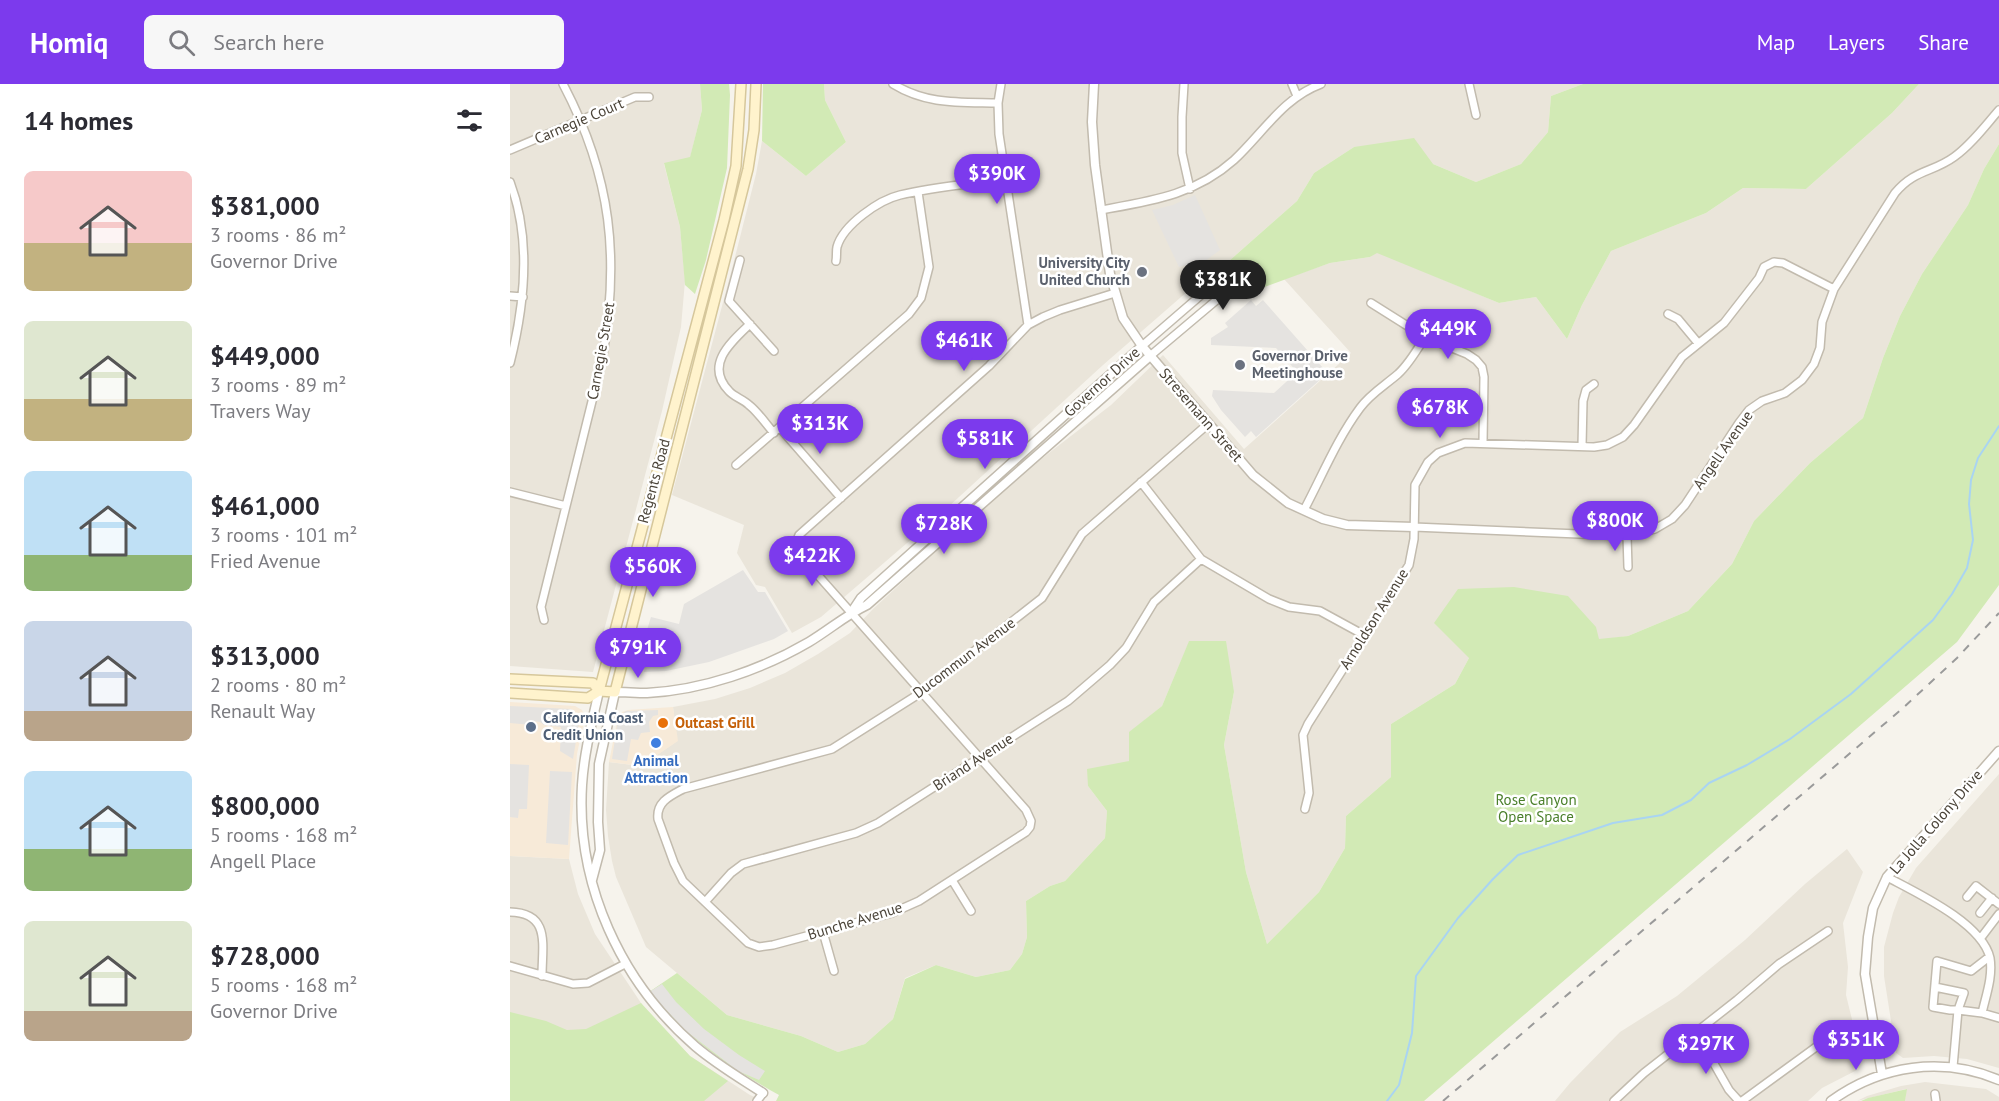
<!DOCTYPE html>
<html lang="en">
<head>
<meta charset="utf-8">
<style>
  :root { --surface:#fff; --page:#f7f7f7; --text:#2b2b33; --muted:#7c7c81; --accent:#7c3aed }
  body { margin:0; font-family:"PT Sans",sans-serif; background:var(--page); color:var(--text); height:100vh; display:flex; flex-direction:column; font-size:22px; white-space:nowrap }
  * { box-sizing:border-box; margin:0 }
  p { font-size:20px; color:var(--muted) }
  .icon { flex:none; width:33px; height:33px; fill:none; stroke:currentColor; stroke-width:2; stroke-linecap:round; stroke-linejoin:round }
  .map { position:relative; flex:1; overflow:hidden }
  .panel { display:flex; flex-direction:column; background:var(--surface); width:510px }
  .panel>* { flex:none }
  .price { position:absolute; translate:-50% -51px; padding:0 14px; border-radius:21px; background:var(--accent); color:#fff; font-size:20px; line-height:39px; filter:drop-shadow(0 2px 3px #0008) }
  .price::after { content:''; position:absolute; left:50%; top:36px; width:18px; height:14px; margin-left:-9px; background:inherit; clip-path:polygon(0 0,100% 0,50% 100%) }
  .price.current { background:#222; color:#fff }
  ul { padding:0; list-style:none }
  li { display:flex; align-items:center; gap:18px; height:150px; padding:0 24px }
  li span { display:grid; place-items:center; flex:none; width:168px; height:120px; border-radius:9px; color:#555 }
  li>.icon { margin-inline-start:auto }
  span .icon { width:72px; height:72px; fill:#fffc; stroke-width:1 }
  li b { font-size:26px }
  h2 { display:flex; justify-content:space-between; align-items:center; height:72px; padding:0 24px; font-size:26px }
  header { display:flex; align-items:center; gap:36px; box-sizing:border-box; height:84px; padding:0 30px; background:var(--accent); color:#fff }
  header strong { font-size:28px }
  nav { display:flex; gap:33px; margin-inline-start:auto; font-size:21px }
  .search { width:420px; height:54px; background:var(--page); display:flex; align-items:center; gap:15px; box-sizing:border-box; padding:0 21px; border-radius:9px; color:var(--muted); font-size:22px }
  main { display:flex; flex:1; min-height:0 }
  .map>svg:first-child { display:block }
  .residential { fill:#eae5da }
  .commercial { fill:#f7ead8 }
  .green { fill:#d2eab5 }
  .parking { fill:#e5e3e0 }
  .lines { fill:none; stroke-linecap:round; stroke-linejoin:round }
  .stream { stroke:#a9d4f2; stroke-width:2 }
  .minor-casing { stroke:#c2bbae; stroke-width:10 }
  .tertiary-casing { stroke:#c2bbae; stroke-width:11 }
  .secondary-casing { stroke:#d6c79b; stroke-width:12 }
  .minor { stroke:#fff; stroke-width:7 }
  .tertiary { stroke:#fff; stroke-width:8 }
  .secondary { stroke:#fff3cd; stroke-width:9 }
  .rail { stroke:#9a9a9a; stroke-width:2; stroke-dasharray:8 8; stroke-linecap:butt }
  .worship-dot { fill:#6b7280; stroke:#fff; stroke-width:2 }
  .food-dot { fill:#e8710a; stroke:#fff; stroke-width:2 }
  .service-dot { fill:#5c6f8a; stroke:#fff; stroke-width:2 }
  .shop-dot { fill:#3f7fe0; stroke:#fff; stroke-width:2 }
  .labels { text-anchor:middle; stroke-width:5; stroke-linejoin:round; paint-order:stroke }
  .street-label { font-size:15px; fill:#4b4439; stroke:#fff }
  .worship-label { font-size:15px; font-weight:bold; fill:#5b616d; stroke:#fff; text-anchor:end }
  .service-label { font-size:15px; font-weight:bold; fill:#4e5e75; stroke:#fff; text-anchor:start }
  .food-label { font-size:15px; font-weight:bold; fill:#c56008; stroke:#fff; text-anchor:start }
  .shop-label { font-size:15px; font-weight:bold; fill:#366cbe; stroke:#fff }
  .park-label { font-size:15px; fill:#4a7f2a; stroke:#fff }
</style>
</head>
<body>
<header>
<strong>Homiq</strong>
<div class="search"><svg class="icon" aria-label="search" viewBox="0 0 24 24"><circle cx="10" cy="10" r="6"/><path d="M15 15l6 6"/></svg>Search here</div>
<nav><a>Map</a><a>Layers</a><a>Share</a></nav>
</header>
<main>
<section class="panel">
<h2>14 homes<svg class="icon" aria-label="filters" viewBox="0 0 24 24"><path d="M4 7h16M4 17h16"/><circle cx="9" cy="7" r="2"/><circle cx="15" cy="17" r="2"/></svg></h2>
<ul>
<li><span style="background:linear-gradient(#f6c9c9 60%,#c2b280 0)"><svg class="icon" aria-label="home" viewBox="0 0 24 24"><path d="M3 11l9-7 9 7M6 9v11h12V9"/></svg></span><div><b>$381,000</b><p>3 rooms · 86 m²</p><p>Governor Drive</p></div></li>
<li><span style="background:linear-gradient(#dfe7d0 65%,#c2b280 0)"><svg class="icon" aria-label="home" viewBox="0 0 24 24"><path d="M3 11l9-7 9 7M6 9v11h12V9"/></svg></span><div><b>$449,000</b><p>3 rooms · 89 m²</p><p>Travers Way</p></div></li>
<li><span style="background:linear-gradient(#bfe0f5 70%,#8fb573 0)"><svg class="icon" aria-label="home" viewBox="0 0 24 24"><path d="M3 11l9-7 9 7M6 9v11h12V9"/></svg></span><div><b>$461,000</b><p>3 rooms · 101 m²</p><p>Fried Avenue</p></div></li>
<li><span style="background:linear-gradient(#c9d6e8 75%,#b9a48a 0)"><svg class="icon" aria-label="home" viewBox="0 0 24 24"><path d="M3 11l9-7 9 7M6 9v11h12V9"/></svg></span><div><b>$313,000</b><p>2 rooms · 80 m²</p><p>Renault Way</p></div></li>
<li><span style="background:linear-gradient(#bfe0f5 65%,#8fb573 0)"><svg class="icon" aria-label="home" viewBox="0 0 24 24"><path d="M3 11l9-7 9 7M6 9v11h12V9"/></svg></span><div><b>$800,000</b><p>5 rooms · 168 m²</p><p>Angell Place</p></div></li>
<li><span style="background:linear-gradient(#dfe7d0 75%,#b9a48a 0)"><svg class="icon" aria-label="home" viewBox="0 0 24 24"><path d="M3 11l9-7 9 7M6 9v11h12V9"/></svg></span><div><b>$728,000</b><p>5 rooms · 168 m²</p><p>Governor Drive</p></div></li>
</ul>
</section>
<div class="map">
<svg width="1489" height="1017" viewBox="0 0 1489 1017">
  <rect width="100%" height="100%" fill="#f6f3ec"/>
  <path class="residential" d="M0 0H190L192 26 180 74 154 80 170 143 175 197 171 243 152 327 83 588 0 582Z
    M314 0H1073L1041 12 1038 48 1011 80 966 98 923 80 844 63 804 89 787 117 719 177 686 200 593 281 425 435 311 533 282 549 255 503 246 501 227 469 234 441 162 411 225 173 246 90 252 57 296 92 336 58 315 16Z
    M1409 0H1489V60L1474 85 1458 121 1412 190 1390 232 1373 274 1353 334 1300 379 1244 437 1222 480 1178 527 1118 552 959 574 945 600 881 640V693L836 732 835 764 809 808 757 860 736 788 714 661 724 608 679 558 652 622 620 648 619 677 578 702 597 727 595 754 555 797 540 802 516 817 517 853 512 870 500 886 466 893 426 881 395 894 383 935 355 960 328 968 291 952 217 931 136 863 106 793 102 777 98 752 96 726 99 678 131 682 167 657 163 623 205 615 240 604 275 589 308 570 340 549 363 525 499 400 601 321 653 271 734 365 841 269 774 195 820 179 860 173 867 168 989 219 1026 213 1057 255 1072 221 1101 167 1196 129 1233 104 1296 105 1382 29Z
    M1489 690V984L1457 975 1424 972 1393 974 1386 969 1374 892V863L1383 829 1389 813 1406 784Z
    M1337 765 1353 788 1333 839 1338 883 1336 911 1351 972 1347 986 1312 1004 1298 1017H1045L1060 999 1110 948 1167 912 1235 856 1295 800Z
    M0 772 59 775 68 810 85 850 135 925 180 972 240 1011 254 1017H0Z
    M1415 998 1476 1005 1489 1013V1017H1395L1396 1005 1347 1017 1357 1012 1391 1002Z"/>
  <path class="commercial" d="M0 618 65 622 72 626 75 633 67 670 59 775 0 772Z
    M163 623 168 657 131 682 99 678 108 633 112 628 118 626Z"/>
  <path class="green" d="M190 0H219L220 11 217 84 196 176 185 210 175 201 170 143 154 79 180 73 192 26Z
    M253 0H314L315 16 336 58 296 92 252 57Z
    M1073 0H1409L1382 29 1296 105 1233 104 1196 129 1101 167 1072 221 1057 255 1026 213 989 219 867 169 860 173 820 179 738 209 719 177 787 117 804 89 844 63 904 54 923 80 966 98 1011 80 1038 48 1041 12Z
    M1489 60V501L1447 558 914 1017H266L269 1011C219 983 175 953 139 908L167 889 217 931 291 952 328 968 355 960 383 935 395 895 426 881 466 893 500 886 512 870 517 853 516 817 540 802 555 797 595 754 597 727 578 702 577 685 619 677V648L652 622 679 557H716L724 608 714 661 736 788 757 860 809 808 835 764 836 732 881 693V640L945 600 959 574 924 539 948 505 1004 503 1058 512 1086 543 1089 555 1118 552 1178 527 1222 480 1244 437 1300 379 1353 334 1373 274 1390 232 1412 190 1458 121 1474 85Z
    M131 919 180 972 218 997 194 1017H0V928L36 937 57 946 76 945Z
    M1397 1005 1395 1017H1351L1358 1014Z"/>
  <path class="parking" d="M685 111 710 166 695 177 669 183 642 126 663 121Z
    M741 216 746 222 753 216 813 284 808 289 812 294 746 353 741 347 735 353 711 326 702 312 703 306 764 309 787 288 766 264 701 261V254L718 243 715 239Z
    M233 486 248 508H255L278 547 264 555 199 578 156 587 134 588 135 581 126 576 134 545 137 546 141 533 169 540 174 520Z
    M0 622 61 625 69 634V639L63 675 50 667 51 643 34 641 30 638 22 637V641L0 639Z
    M148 626V631L143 632 139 638 140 648 131 649 128 656 121 655 117 677 102 675 108 635 112 630 116 627Z
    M0 680 19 681 17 725H9L8 734 0 733Z
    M40 687 62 688 58 761 36 759Z
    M152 900 166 918 194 945 229 971 255 987 249 996 228 987 176 947 139 908Z"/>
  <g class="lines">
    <path class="stream" d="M877 1017 889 1001 902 949 906 892 948 834 983 795 1008 771 1103 739 1152 731 1181 716 1199 699 1237 681 1280 655 1341 610 1423 536 1442 510 1457 484 1463 456 1459 420 1461 396 1468 374 1489 342"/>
    <g class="minor-casing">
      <path id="minor" d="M383 0C417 21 450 18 488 19
        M491 0 488 19 489 50 518 241
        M674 0 672 33V69L680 105
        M782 0 787 12
        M959 0 966 31
        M0 66 125 13H139
        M0 98C22 156 15 220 0 279
        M591 126C641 117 685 111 724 76 753 49 773 14 811 0
        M230 176 219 217 264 267
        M326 177C327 172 326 167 327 163 333 141 369 116 390 111 423 103 461 100 495 95
        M605 209 550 226 533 233 518 241 479 282 289 451C285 459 286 463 290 471L516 726 521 737 520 743 516 748 409 817 382 829 263 861 249 863 238 859 173 797 164 779 148 735C146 718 160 712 173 705L322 665 412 608 532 514 572 450 698 340
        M0 212 13 213
        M861 219 915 253 957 270 966 276 972 283 974 293 973 359
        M1158 230 1168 235 1188 259
        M240 240C221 258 194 281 219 307 224 313 233 315 239 321 248 328 256 340 264 349
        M632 262 713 192 720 195 722 203 640 272
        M270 344 331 414
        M1072 362 1073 317 1076 306 1084 300
        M226 381 399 230 411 214 419 183 408 108
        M631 398 691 475 759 515 779 523 810 527 854 551
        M0 408 56 422
        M794 426C812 392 827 355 850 324 860 310 874 302 888 290 899 280 907 266 915 253
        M904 443 1117 452 1145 445 1162 435 1175 421 1229 339 1239 326 1252 317 1275 309 1292 296 1304 280 1310 264 1312 238 1324 205 1385 109C1405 85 1422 89 1444 73 1461 61 1475 42 1489 26
        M1117 452 1118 483
        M34 536 31 523 92 277C110 175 102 93 53 0
        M795 725 799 709 793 651 798 640 899 481 904 455 905 401 918 378 928 369 955 359 1084 363 1097 361 1113 353 1124 341 1172 273 1214 239 1249 194 1254 183 1264 178 1273 179 1324 205
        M1377 793C1407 809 1472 839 1480 874 1483 893 1476 911 1472 929L1448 926 1443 983
        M442 796 461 827
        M1457 813 1466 802 1489 820
        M195 818 221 789 233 780 346 749 368 739 558 617 600 581 616 564 644 518 691 475
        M0 828C41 829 32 861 32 892
        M1470 829 1482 814
        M313 848 324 887
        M1470 855 1489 830
        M0 882 63 900 78 899 115 880
        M1425 903 1454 909 1448 926H1440L1423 923 1427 877 1461 887 1479 873
        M1472 929 1489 934
        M1186 948 1219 1006 1229 1017
        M1425 1010 1426 1017
        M247 1017 253 1009
        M1104 1017 1134 989 1227 916 1269 880 1318 847
        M1232 1017 1328 947"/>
    </g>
    <g class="tertiary-casing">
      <path id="tertiary" d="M584 0 582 38 585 81 600 190 613 234 632 262 743 391 778 419 813 435 837 441 904 443
        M341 529 351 514 632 262
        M89 607C82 638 74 669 72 701 66 801 111 898 185 962 206 980 230 994 253 1009
        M82 796 90 766 88 738 89 680 105 608C115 608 126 609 137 609 193 606 251 586 299 558 319 546 336 531 357 521L640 272
        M1372 990 1355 890 1358 853 1363 824 1377 793 1489 667
        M1321 1017C1371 981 1432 972 1489 996"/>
    </g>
    <g class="secondary-casing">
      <path id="secondary" d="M0 595 83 599 89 607
        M89 607 214 136 226 82 231 0
        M0 609 78 614 89 607 105 608 238 85 244 46 246 0"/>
    </g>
    <use href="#minor" class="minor"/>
    <use href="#tertiary" class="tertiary"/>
    <use href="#secondary" class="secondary"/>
    <path class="rail" d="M933 1017 1393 624 1447 574 1489 529"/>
  </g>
  <g class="worship-dot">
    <circle cx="632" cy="188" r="6"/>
    <circle cx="730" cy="281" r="6"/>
  </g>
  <circle class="food-dot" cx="153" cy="639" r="6"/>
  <circle class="service-dot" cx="21" cy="643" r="6"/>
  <circle class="shop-dot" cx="146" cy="659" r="6"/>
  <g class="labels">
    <g class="street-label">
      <text transform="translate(69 37) rotate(-23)" y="5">Carnegie Court</text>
      <text transform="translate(91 267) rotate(-80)" y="5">Carnegie Street</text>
      <text transform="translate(592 298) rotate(-42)" y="5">Governor Drive</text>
      <text transform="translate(691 331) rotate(49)" y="5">Stresemann Street</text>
      <text transform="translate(1213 366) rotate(-55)" y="5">Angell Avenue</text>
      <text transform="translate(144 397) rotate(-75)" y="5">Regents Road</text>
      <text transform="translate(864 535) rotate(-58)" y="5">Arnoldson Avenue</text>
      <text transform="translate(454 574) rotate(-37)" y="5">Ducommun Avenue</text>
      <text transform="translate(463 678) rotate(-33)" y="5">Briand Avenue</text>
      <text transform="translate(1426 738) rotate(-49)" y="5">La Jolla Colony Drive</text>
      <text transform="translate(345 837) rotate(-17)" y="5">Bunche Avenue</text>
    </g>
    <g class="worship-label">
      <text x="620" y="184">University City<tspan x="620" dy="17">United Church</tspan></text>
      <text x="742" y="277" text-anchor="start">Governor Drive<tspan x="742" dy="17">Meetinghouse</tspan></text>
    </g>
    <g class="service-label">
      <text x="33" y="639">California Coast<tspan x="33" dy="17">Credit Union</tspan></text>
    </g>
    <g class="food-label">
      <text x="165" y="644">Outcast Grill</text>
    </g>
    <g class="shop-label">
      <text x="146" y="682">Animal<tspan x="146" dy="17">Attraction</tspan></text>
    </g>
    <g class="park-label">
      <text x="1026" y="721">Rose Canyon<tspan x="1026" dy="17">Open Space</tspan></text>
    </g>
  </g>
</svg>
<b class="price" style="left:487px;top:121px">$390K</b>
<b class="price current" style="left:713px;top:227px">$381K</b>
<b class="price" style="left:938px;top:276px">$449K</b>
<b class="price" style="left:454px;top:288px">$461K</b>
<b class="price" style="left:930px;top:355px">$678K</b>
<b class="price" style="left:310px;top:371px">$313K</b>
<b class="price" style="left:475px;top:386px">$581K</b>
<b class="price" style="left:1105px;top:468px">$800K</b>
<b class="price" style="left:434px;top:471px">$728K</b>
<b class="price" style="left:302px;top:503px">$422K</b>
<b class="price" style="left:143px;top:514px">$560K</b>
<b class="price" style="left:128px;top:595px">$791K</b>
<b class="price" style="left:1346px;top:987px">$351K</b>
<b class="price" style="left:1196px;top:991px">$297K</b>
</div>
</main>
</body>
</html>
